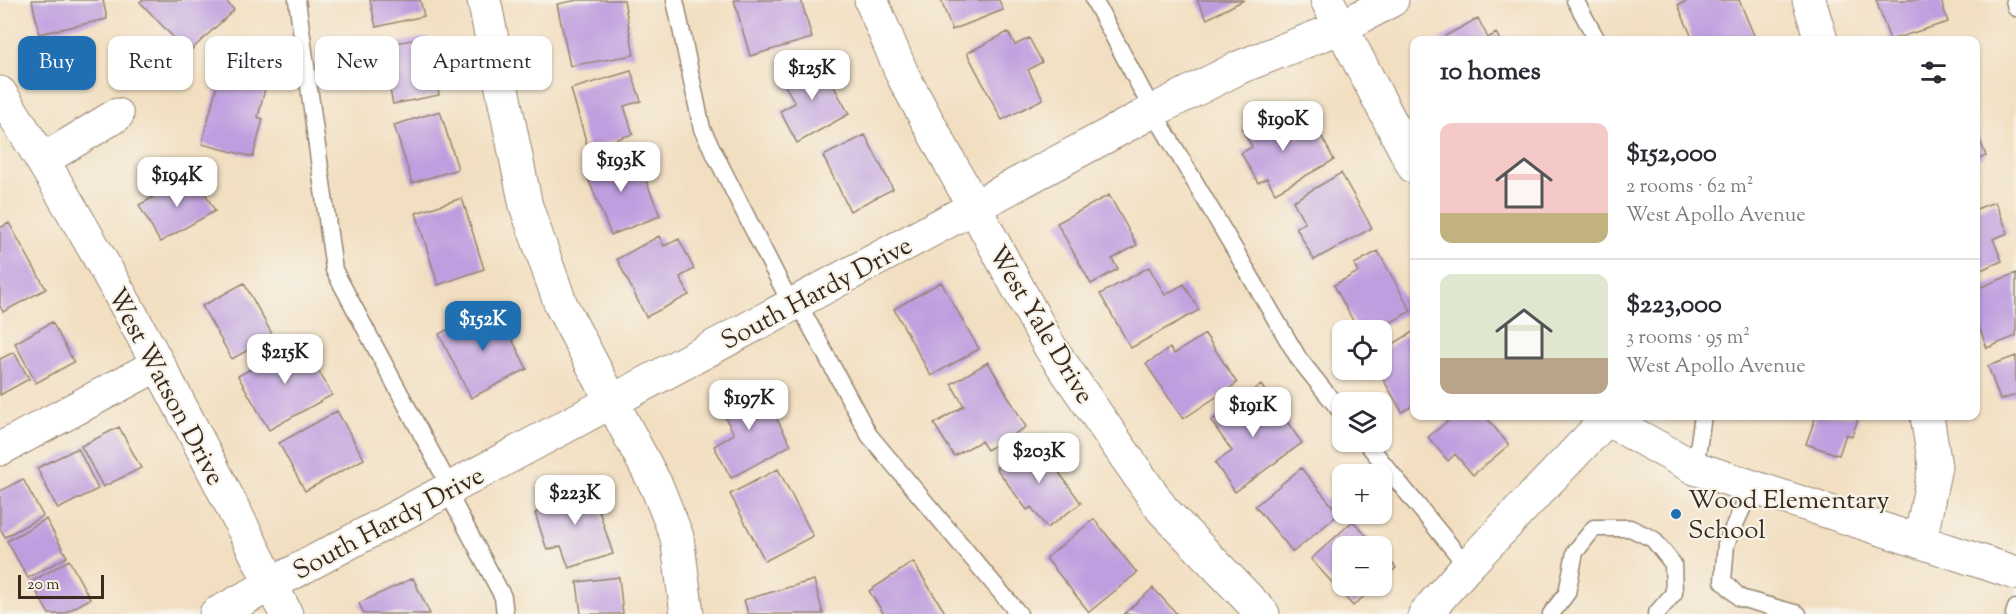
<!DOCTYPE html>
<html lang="en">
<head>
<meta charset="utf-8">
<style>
  :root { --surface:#fff; --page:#f2f2f3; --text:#2b2b33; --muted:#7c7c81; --line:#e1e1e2; --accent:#1f6fb2 }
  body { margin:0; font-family:"Sorts Mill Goudy",serif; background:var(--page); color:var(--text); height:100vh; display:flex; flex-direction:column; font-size:22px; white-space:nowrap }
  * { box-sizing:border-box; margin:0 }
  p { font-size:20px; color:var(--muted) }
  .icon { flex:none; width:33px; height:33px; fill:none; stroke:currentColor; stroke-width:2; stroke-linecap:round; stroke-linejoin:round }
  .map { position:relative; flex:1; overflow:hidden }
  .sheet { position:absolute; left:1410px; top:36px; width:570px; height:384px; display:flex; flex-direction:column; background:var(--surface); border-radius:12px; box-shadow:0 2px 4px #0004 }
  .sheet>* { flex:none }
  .guide { position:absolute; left:18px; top:36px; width:570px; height:54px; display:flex; gap:12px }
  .fabs { position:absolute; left:1332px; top:320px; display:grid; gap:12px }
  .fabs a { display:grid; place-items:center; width:60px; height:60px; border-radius:12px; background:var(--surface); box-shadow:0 2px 4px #0004; font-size:30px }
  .scale { position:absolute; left:18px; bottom:15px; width:86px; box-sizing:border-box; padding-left:6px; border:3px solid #3b2a1e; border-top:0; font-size:16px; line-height:21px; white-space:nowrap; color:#3b2a1e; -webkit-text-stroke:4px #f7f3e8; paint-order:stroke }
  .price { position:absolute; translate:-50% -51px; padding:0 14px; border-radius:12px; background:#fff; color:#222; font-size:20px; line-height:39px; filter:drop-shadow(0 2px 3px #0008) }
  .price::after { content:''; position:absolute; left:50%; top:36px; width:18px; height:14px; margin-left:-9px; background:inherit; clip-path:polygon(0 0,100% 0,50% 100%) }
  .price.current { background:var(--accent); color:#fff }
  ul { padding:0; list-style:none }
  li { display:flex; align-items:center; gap:18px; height:150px; padding:0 30px }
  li+li { border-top:2px solid var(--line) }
  li span { display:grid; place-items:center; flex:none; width:168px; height:120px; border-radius:12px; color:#555 }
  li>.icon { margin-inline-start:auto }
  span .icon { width:72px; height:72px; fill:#fffc; stroke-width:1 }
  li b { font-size:26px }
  h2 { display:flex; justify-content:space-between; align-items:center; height:72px; padding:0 30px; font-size:26px }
  .pill { padding:0 21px; border-radius:12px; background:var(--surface); box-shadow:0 2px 4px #0004; font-size:21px; line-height:54px }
  .pill.current { background:var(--accent); color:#fff }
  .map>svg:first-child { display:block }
  .building { fill:#be9edf }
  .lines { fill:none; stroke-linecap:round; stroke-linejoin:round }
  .service-casing { stroke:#968470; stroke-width:19 }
  .minor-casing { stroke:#968470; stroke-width:35 }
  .tertiary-casing { stroke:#968470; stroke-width:35 }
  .service { stroke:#fff; stroke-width:16 }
  .minor { stroke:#fff; stroke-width:33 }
  .tertiary { stroke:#fff; stroke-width:33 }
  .poi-dot { fill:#1f6fb2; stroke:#f7f3e8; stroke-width:2 }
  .labels { text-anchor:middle; stroke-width:4.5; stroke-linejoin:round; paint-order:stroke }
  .street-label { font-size:26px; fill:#3b2a1e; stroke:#f7f3e8 }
  .poi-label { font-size:26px; fill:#3b2a1e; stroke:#f7f3e8; text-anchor:start }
</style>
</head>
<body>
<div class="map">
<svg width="2016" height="614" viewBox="0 0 2016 614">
  <rect width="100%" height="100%" fill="#f7f3e8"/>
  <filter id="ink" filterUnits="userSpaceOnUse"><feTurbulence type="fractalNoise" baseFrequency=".0167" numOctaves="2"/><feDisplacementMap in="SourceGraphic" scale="12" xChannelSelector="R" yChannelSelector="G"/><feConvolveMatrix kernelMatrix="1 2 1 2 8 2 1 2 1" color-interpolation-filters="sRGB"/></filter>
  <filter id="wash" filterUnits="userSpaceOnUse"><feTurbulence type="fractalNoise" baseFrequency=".008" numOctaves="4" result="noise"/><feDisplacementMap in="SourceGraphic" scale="24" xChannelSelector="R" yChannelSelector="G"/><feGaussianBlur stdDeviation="1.35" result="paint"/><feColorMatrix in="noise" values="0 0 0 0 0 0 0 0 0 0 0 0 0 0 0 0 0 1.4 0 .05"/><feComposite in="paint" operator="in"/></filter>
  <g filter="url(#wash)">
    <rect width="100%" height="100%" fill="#f2dfc1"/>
    <g id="blocks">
      <path class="building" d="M32 0H103L107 19 39 34Z
        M142 0H225L234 10 188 53 140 2Z
        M370 0H420L424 16 376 27Z
        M578 0H624L634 55 570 66 557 4Z
        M734 0H801L812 38 750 56Z
        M941 0H999L1003 10 952 30Z
        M1197 0H1244L1207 19Z
        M1690 0H1739L1756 40H1693L1678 5Z
        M1876 0H1941L1948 22 1890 40Z
        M1478 18 1488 38 1496 33 1500 40H1438Z
        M1008 32 1015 45 1029 38 1042 62 1028 70 1043 99 1002 120 967 53Z
        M427 37 439 95 393 104 386 72 374 74 369 48Z
        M818 58 849 114 797 143 780 111 795 103 781 78Z
        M631 71 641 101 624 106 633 134 588 148 571 89Z
        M220 73 266 85 258 117 263 119 253 157 202 144Z
        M1280 108 1297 139 1317 128 1334 160 1275 193 1267 178 1258 183 1241 153 1252 147 1242 129Z
        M440 111 458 169 412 183 394 125Z
        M1976 129 1986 156 1976 160Z
        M865 135 893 189 850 211 823 156Z
        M628 151 640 180 645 178 660 216 611 235 584 169Z
        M1341 173 1372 228 1314 260 1296 227 1305 223 1293 201Z
        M194 174 215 211 160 242 139 205Z
        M1109 195 1137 245 1112 259 1118 269 1091 284 1057 223Z
        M462 198 484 269 438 285 416 213Z
        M1995 202 2008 233 1993 239 2002 261 1976 272V209Z
        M9 223 46 289 3 312 0 306V228Z
        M659 236 664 246 679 239 694 269 680 277 689 295 646 317 617 259Z
        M1378 251 1411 311 1377 330H1358L1334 285 1358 272 1354 264Z
        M1149 267 1165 295 1184 284 1199 310 1131 348 1100 294Z
        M2016 273V336L1987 348 1976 319V289Z
        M941 282 979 349 931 376 894 309Z
        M244 283 273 336 232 359 202 306Z
        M495 305 527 369 471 398 439 334Z
        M52 322 74 362 36 383 15 343Z
        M1414 331V405L1402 412 1377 369H1382V351Z
        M1205 334 1237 383 1183 419 1146 364 1170 348 1174 354Z
        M302 341 332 395 269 430 238 376Z
        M14 352 29 379 0 395V359Z
        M2016 356V395L2000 400 1988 366Z
        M988 362 1026 427 987 450 981 441 954 456 934 424 964 406 951 384Z
        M756 381 791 445 731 478 714 446 734 434 717 402Z
        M1261 385 1302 443 1235 492 1215 463 1232 451 1211 421Z
        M337 411 364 459 305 491 279 443Z
        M1445 416H1485L1509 445 1473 475 1455 454 1448 461 1428 437 1449 420Z
        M1816 416H1859L1852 436 1846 434 1839 455 1806 444Z
        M119 427 141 468 103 487 81 446Z
        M1035 439 1081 503 1047 528 1031 507 1027 510 996 468Z
        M78 448 98 489 58 509 37 468Z
        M1301 468 1339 514 1293 552 1255 506Z
        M778 469 813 536 765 561 730 494Z
        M23 479 43 516 5 537 0 528V491Z
        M590 483 613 554 569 568 561 546 547 550 535 513 549 508 546 497Z
        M46 519 67 557 28 578 7 541Z
        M1094 519 1137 573 1089 612 1046 558Z
        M1353 521 1376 546H1342V585H1377L1353 606 1311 559Z
        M1382 552 1396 568 1382 580Z
        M69 560 90 599 63 614H49L31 582Z
        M913 562 946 614H884L869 591Z
        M619 577 623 614H581L577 582Z
        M413 578 430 614H364L359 603Z
        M814 580 823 614H748L744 600Z
        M1153 588 1177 614H1124Z"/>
    </g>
  </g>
  <g filter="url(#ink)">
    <use href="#blocks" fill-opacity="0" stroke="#968470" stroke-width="1.5"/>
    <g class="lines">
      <g class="service-casing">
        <path id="service" d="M297 0 334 270 451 489
          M675 0 702 129 791 304
          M1094 0 1153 111 1299 359 1342 413
          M1575 0 1597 40
          M2014 0 2016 8
          M797 301 869 435 1019 614
          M1365 441 1467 566
          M1695 468 1703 416
          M1752 487 1726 544 1723 581 1740 598 1798 614
          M447 491 503 597 505 614
          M1551 614 1567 593 1575 552 1594 528H1630L1653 539 1673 564 1674 593 1656 614
          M2014 614 2016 608"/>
      </g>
      <g class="minor-casing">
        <path id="minor" d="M484 0 526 206 561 305 657 487 677 537 687 614
          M871 0 903 76 1050 347 1162 509 1263 614
          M1327 0 1414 167
          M1809 0 1821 40
          M0 93C107 259 198 437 286 614
          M43 160 117 115
          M1601 416 1695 468 2016 573
          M0 449 157 365
          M1920 542 1935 466 1927 416
          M1425 614 1467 566 1606 420"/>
      </g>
      <g class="tertiary-casing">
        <path id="tertiary" d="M216 614 1153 111 1240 67 1342 27 1392 0"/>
      </g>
      <use href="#service" class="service"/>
      <use href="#minor" class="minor"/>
      <use href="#tertiary" class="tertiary"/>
    </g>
  </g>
  <circle class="poi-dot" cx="1676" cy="514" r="6"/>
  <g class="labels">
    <g class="street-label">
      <text transform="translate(816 292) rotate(-28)" y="9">South Hardy Drive</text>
      <text transform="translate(1042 324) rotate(59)" y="9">West Yale Drive</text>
      <text transform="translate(167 386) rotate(62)" y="9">West Watson Drive</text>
      <text transform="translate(388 522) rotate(-28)" y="9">South Hardy Drive</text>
    </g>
    <g class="poi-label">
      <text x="1688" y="508">Wood Elementary<tspan x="1688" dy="30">School</tspan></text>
    </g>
  </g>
</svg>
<div class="fabs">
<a><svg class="icon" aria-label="locate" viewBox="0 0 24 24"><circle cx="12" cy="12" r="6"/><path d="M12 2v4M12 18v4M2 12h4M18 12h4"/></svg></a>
<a><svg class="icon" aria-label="layers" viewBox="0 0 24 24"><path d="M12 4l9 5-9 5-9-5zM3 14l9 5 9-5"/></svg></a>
<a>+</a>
<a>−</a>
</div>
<div class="scale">20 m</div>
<b class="price" style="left:812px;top:101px">$125K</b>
<b class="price" style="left:1283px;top:152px">$190K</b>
<b class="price" style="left:621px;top:193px">$193K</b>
<b class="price" style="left:177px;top:208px">$194K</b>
<b class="price current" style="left:483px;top:352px">$152K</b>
<b class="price" style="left:285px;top:385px">$215K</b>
<b class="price" style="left:749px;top:431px">$197K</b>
<b class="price" style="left:1253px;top:438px">$191K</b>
<b class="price" style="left:1039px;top:484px">$203K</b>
<b class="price" style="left:575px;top:526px">$223K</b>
<div class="guide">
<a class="pill current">Buy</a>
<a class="pill">Rent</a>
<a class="pill">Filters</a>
<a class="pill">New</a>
<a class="pill">Apartment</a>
</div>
<section class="sheet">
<h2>10 homes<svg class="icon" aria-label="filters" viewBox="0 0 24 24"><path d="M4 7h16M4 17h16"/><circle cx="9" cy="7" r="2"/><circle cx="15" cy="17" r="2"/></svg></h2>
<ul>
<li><span style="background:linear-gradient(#f6c9c9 75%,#c2b280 0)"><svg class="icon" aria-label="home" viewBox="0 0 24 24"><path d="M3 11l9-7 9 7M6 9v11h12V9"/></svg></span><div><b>$152,000</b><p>2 rooms · 62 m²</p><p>West Apollo Avenue</p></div></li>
<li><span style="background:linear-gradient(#dfe7d0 70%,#b9a48a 0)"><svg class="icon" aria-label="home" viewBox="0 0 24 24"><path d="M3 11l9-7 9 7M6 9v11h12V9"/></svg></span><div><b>$223,000</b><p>3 rooms · 95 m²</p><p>West Apollo Avenue</p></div></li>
</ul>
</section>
</div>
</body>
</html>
